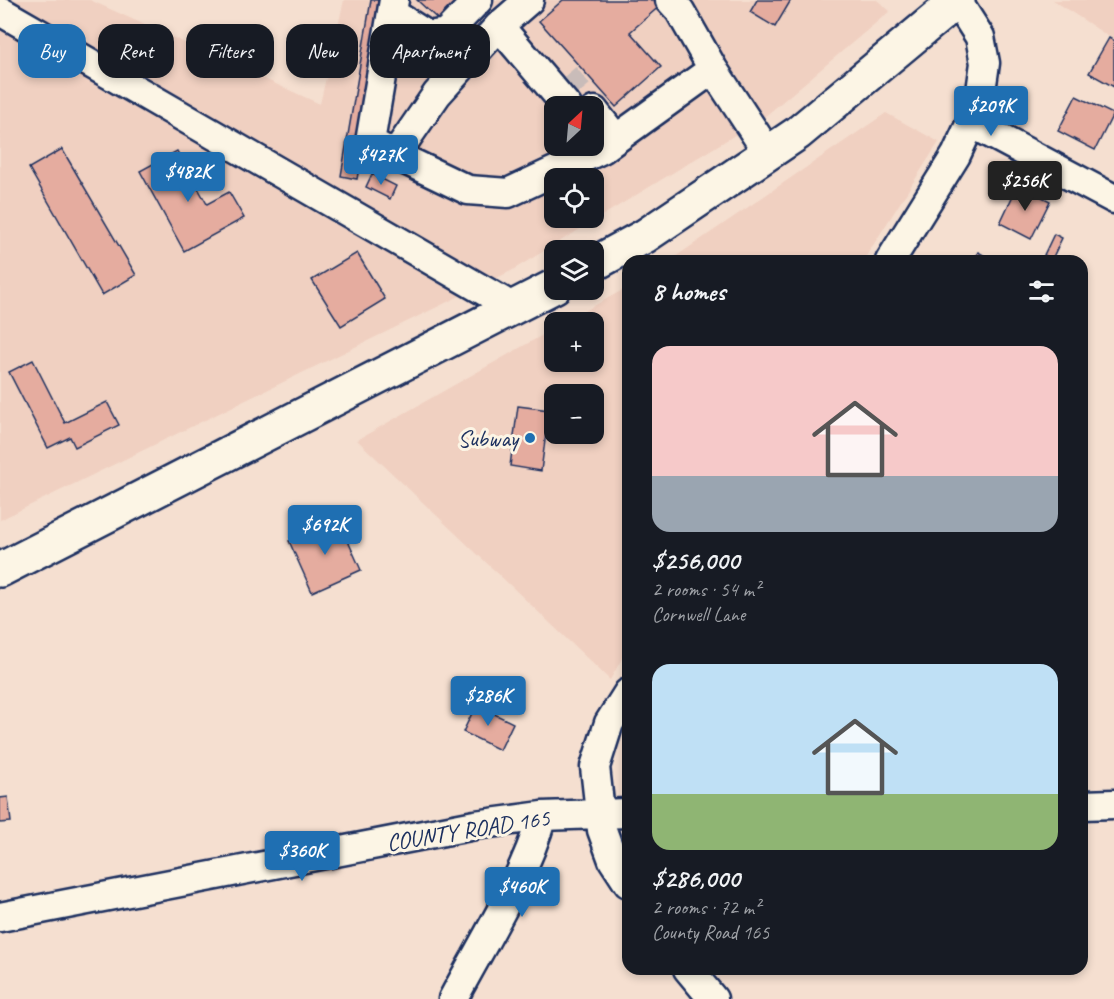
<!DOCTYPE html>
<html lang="en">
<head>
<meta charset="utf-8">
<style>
  :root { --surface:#171b24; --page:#20242c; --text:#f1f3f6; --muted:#9ea1a6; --accent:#1f6fb2 }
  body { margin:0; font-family:Caveat,sans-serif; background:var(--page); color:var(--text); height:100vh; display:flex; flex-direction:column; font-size:22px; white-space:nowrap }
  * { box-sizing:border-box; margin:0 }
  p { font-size:20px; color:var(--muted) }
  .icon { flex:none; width:33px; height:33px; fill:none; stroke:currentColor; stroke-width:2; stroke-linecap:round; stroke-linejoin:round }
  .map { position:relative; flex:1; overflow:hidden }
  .side { position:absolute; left:622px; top:255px; width:466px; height:720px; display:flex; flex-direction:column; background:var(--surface); border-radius:18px; box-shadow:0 3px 9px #0003 }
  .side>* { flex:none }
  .top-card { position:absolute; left:18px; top:24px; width:514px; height:54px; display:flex; gap:12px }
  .needle { width:39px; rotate:26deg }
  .fabs { position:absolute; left:544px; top:96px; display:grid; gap:12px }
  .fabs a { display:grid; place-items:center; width:60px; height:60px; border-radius:12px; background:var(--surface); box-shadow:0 3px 9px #0003; font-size:30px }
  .price { position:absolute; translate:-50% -51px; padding:0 14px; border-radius:6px; background:var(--accent); color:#fff; font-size:20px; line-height:39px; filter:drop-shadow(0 2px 3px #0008) }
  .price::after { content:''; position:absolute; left:50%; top:36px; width:18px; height:14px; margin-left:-9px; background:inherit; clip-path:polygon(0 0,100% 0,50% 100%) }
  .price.active { background:#222; color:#fff }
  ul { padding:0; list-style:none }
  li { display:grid; align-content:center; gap:12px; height:318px; padding:0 30px }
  li span { display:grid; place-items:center; height:186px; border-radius:18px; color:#555 }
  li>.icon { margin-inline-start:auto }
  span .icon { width:108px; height:108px; fill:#fffc; stroke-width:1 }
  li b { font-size:26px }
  h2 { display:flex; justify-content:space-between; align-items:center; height:72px; padding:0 30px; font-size:26px }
  .pill { padding:0 21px; border-radius:18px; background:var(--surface); box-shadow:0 3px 9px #0003; font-size:21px; line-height:54px }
  .pill.active { background:var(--accent); color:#fff }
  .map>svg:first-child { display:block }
  .built { fill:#f0d0c1; fill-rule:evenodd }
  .building { fill:#e5ac9f; stroke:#1b2f5e; stroke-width:1.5 }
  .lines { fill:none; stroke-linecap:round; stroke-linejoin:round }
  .minor-tunnel { stroke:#c9bcb9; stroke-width:28; stroke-dasharray:28 14; stroke-linecap:butt }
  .minor-casing { stroke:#1b2f5e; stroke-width:33 }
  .major-casing { stroke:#1b2f5e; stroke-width:38 }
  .minor { stroke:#fcf5e5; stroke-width:28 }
  .major { stroke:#fcf5e5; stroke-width:33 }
  .poi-dot { fill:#1f6fb2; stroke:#fcf5e5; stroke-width:2 }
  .labels { text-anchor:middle; stroke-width:6; stroke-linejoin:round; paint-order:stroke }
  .poi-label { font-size:24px; fill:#1b2f5e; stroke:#fcf5e5; text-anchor:end }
  .street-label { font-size:24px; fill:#1b2f5e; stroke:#fcf5e5 }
</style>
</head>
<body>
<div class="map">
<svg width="1114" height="999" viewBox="0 0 1114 999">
  <rect width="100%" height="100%" fill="#f5dfd0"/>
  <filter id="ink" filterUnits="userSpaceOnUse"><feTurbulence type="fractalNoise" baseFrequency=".0167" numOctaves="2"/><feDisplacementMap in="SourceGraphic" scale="12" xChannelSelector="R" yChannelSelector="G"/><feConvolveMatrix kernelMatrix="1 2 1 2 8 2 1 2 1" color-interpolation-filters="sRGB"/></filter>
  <g filter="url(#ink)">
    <path class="built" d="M0 0H90L320 104 344 0H877L890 11 763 118 511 271 0 520ZM555 106H594V146H555ZM555 178H594V218H555Z
      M1053 0H1114V40Z
      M886 113 939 142 863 261H669Z
      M628 287V648L610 680 357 440 555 328V362H594V322H565ZM555 394H594V434H555Z"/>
    <path class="building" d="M371 0H388L357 179 341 176Z
      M417 0H470L445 26Z
      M563 0H658L662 4 630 32 661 67 616 107 539 21Z
      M757 0H791L775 27 750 12Z
      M1109 38 1114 41V87L1089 73Z
      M1076 96 1113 114 1095 150 1058 131Z
      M62 149 136 275 102 295 29 168Z
      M177 151 207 204 229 192 244 218 184 251 140 171Z
      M372 174 396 186 390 199 366 187Z
      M1018 185 1050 201 1031 239 1000 223Z
      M1054 234 1062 238 1052 259 1044 255Z
      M978 252 994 261H973Z
      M357 253 385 299 341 326 312 280Z
      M33 360 65 423 107 402 119 425 75 447 70 437 48 448 9 372Z
      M518 406 549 410 541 471 510 466Z
      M338 519 361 570 312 592 289 541Z
      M476 705 513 723 500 750 463 732Z
      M8 797 11 822 0 823V798Z"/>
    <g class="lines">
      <path class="minor-tunnel" d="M565 76 579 93"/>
      <g class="minor-casing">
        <path id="minor" d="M394 0 370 142 395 155 437 94 499 26
          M529 0 499 26 567 106
          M670 0 680 11 713 69 768 153
          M0 11 514 308
          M392 13 428 36 446 33 478 0
          M594 111 616 139
          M971 123 1114 199
          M594 139 602 149 713 69
          M395 155 468 190 508 193 602 149
          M890 261 956 155 979 105 985 63 980 37 957 1
          M628 693 609 723 595 767 602 830 613 860 628 883
          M1083 805 1114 804
          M0 917 475 825 542 816 628 813
          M688 969 713 999
          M453 999C483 942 525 877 542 816"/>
      </g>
      <g class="major-casing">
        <path id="major" d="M594 264 645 236 798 133 958 0
          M0 570 555 286"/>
      </g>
      <use href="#minor" class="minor"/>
      <use href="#major" class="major"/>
    </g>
  </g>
  <circle class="poi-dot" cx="530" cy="438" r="6"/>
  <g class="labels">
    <g class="poi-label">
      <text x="518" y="446">Subway</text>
    </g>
    <g class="street-label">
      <text transform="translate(468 830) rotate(-9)" y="8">COUNTY ROAD 165</text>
    </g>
  </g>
</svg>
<div class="fabs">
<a><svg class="needle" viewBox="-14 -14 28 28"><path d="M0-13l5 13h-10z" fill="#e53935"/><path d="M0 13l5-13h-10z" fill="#9ea1a6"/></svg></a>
<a><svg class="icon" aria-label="locate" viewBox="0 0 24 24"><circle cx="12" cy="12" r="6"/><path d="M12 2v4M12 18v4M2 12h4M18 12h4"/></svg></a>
<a><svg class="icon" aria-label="layers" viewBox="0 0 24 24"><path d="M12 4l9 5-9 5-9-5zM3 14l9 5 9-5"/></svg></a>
<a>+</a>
<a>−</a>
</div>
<b class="price" style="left:991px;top:137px">$209K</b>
<b class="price" style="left:381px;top:186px">$427K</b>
<b class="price" style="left:188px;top:203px">$482K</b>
<b class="price active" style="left:1025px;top:212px">$256K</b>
<b class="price" style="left:325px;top:556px">$692K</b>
<b class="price" style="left:488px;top:727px">$286K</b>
<b class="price" style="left:302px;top:882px">$360K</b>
<b class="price" style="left:522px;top:918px">$460K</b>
<div class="top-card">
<a class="pill active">Buy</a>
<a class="pill">Rent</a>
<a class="pill">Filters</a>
<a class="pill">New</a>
<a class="pill">Apartment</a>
</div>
<section class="side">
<h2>8 homes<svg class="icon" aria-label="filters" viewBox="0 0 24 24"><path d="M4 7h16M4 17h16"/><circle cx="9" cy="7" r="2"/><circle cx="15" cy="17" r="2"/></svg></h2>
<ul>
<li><span style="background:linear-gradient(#f6c9c9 70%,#9aa5b1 0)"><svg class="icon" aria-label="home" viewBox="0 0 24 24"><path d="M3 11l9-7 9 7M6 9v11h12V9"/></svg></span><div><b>$256,000</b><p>2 rooms · 54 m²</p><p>Cornwell Lane</p></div></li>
<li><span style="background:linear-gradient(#bfe0f5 70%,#8fb573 0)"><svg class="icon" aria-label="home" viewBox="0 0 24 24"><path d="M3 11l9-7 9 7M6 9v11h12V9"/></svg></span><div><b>$286,000</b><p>2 rooms · 72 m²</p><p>County Road 165</p></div></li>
</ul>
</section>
</div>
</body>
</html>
